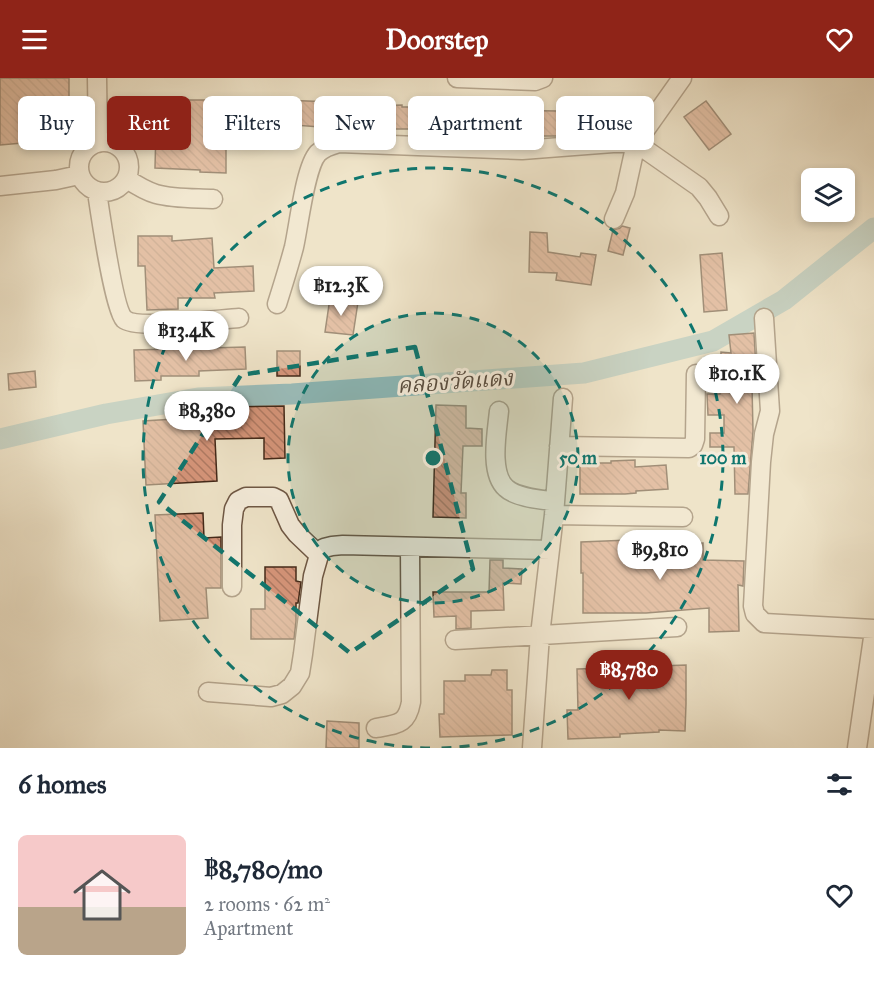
<!DOCTYPE html>
<html lang="en">
<head>
<meta charset="utf-8">
<style>
  :root { --surface:#fff; --page:#f6f6f7; --text:#1f2937; --muted:#747a83; --line:#e0e1e3; --accent:#8f2418 }
  body { margin:0; font-family:"IM FELL Great Primer","Noto Serif Thai",serif; background:var(--page); color:var(--text); height:100vh; display:flex; flex-direction:column; font-size:22px; white-space:nowrap }
  * { box-sizing:border-box; margin:0 }
  p { font-size:20px; color:var(--muted) }
  .icon { flex:none; width:33px; height:33px; fill:none; stroke:currentColor; stroke-width:2; stroke-linecap:round; stroke-linejoin:round }
  .map { position:relative; height:670px; overflow:hidden }
  .details { display:flex; flex-direction:column; background:var(--surface); flex:1 }
  .details>* { flex:none }
  .top-card { position:absolute; left:18px; top:18px; width:838px; height:54px; display:flex; gap:12px }
  .fabs { position:absolute; left:801px; top:90px; display:grid; gap:12px }
  .fabs a { display:grid; place-items:center; width:54px; height:54px; border-radius:9px; background:var(--surface); box-shadow:0 3px 9px #0003; font-size:30px }
  .price { position:absolute; translate:-50% -51px; padding:0 14px; border-radius:21px; background:#fff; color:#222; font-size:20px; line-height:39px; filter:drop-shadow(0 2px 3px #0008) }
  .price::after { content:''; position:absolute; left:50%; top:36px; width:18px; height:14px; margin-left:-9px; background:inherit; clip-path:polygon(0 0,100% 0,50% 100%) }
  .price.current { background:var(--accent); color:#fff }
  ul { padding:0; list-style:none }
  li { display:flex; align-items:center; gap:18px; height:150px; padding:0 18px }
  li+li { border-top:2px solid var(--line) }
  li span { display:grid; place-items:center; flex:none; width:168px; height:120px; border-radius:9px; color:#555 }
  li>.icon { margin-inline-start:auto }
  span .icon { width:72px; height:72px; fill:#fffc; stroke-width:1 }
  li b { font-size:26px }
  h2 { display:flex; justify-content:space-between; align-items:center; height:72px; padding:0 18px; font-size:26px }
  .pill { padding:0 21px; border-radius:9px; background:var(--surface); box-shadow:0 3px 9px #0003; font-size:21px; line-height:54px }
  .pill.current { background:var(--accent); color:#fff }
  header { display:flex; justify-content:space-between; align-items:center; height:78px; padding:0 18px; background:var(--accent); color:#fff; font-size:27px; font-weight:700 }
  .map>svg:first-child { display:block }
  .lines { fill:none; stroke-linecap:round; stroke-linejoin:round }
  .canal { stroke:#9bbebc; stroke-width:21 }
  .building { fill:url(#building-back-hatch); stroke:#432818; stroke-width:1.5 }
  .minor-casing { stroke:#6e5744; stroke-width:21 }
  .minor { stroke:#f5eddc; stroke-width:18 }
  .marked { fill:none; stroke:#0f766e; stroke-width:4.5; stroke-dasharray:12 8; stroke-linejoin:round }
  .ring { fill:none; stroke:#0f766e; stroke-width:3; stroke-dasharray:10 8 }
  .labels { text-anchor:middle; stroke-width:6; stroke-linejoin:round; paint-order:stroke }
  .water-label { font-size:22px; font-style:italic; fill:#594e41; stroke:#f5eddc }
  .centre { fill:#0f766e; stroke:#f5eddc; stroke-width:3 }
  .ring-label { font-size:18px; text-anchor:middle; font-weight:bold; fill:#0f766e; stroke:#f5eddc; stroke-width:6; stroke-linejoin:round; paint-order:stroke }
</style>
</head>
<body>
<header><svg class="icon" aria-label="menu" viewBox="0 0 24 24"><path d="M4 6h16M4 12h16M4 18h16"/></svg>Doorstep<svg class="icon" aria-label="heart" viewBox="0 0 24 24"><path d="M12 20l-8-8c-3-5 5-10 8-4 3-6 11-1 8 4z"/></svg></header>
<div class="map">
<svg width="874" height="670" viewBox="0 0 874 670">
  <defs>
    <pattern id="building-back-hatch" width="6" height="6" patternUnits="userSpaceOnUse" patternTransform="scale(1.5)"><rect width="6" height="6" fill="#d6957a"/><path d="M-1 5l2 2M0 0l6 6M5-1l2 2" fill="none" stroke="#af7a63"/></pattern>
  </defs>
  <rect width="100%" height="100%" fill="#efe4c9"/>
  <filter id="stains"><feTurbulence type="fractalNoise" baseFrequency=".00333" numOctaves="4"/><feColorMatrix values="0 0 0 0 .2 0 0 0 0 .09 0 0 0 0 .02 0 0 0 .5 -.17"/></filter>
  <radialGradient id="worn" r=".72"><stop offset=".6" stop-color="#630" stop-opacity="0"/><stop offset="1" stop-color="#630" stop-opacity=".3"/></radialGradient>
  <g class="lines">
    <path class="canal" d="M0 361 106 336 198 320 292 316 584 295 713 263 784 222 874 150"/>
  </g>
  <path class="building" d="M0 0H69V21H53L56 62 0 67Z
    M129 20H164V22H280L361 25V28L402 27V29H440V31L558 33V58H525L448 55V51H372V50H333L282 46V47H243L242 52 226 51V95L200 94V92L155 90 156 49H129Z
    M706 23 731 56 709 72 684 39Z
    M622 148 630 150 623 177 608 173 613 152 620 150Z
    M530 154 547 155 548 174 580 179 581 175 596 177 591 207 556 202 557 195 529 194Z
    M138 158H172V163L212 160 214 190 253 188 254 213 214 215 215 220H178V231L147 232 145 188H138Z
    M722 175 727 232 704 234 700 177Z
    M330 220 358 224 353 257 325 254Z
    M754 255 757 308H752L753 353 748 416H735L734 369H710V355H724V337H708L707 316H720L721 274 731 275 729 257Z
    M245 269 246 291 199 293V298H161V302L135 303 134 272Z
    M277 273H300V298H277Z
    M35 293 36 309 9 312 8 296Z
    M436 327 466 328V350L482 351V368H463L461 415H466V440L433 439Z
    M284 328 285 380 264 381V360L215 361 217 403 146 407 143 343 224 338V329Z
    M635 382V389L666 387 668 411 636 413V415L625 416H580V385H611V383Z
    M203 435 204 460 221 459V510H206L208 540 160 543 155 437Z
    M629 462V468L703 465V482L744 483 743 508 738 507 739 553 709 554V530L646 535H583V495H581V464Z
    M490 482H503V490L522 491 521 506 503 505 504 532 471 533V550L456 551V538L434 539 433 514H489Z
    M265 489H296V503L301 504 298 525H296V543L294 561H251V531H265Z
    M630 586V589L686 587V626L685 653 659 652V654L620 656V659L568 661 567 632H578L577 591 607 590V587Z
    M492 592H507V612H512V657L440 659 439 636H444V603H465V597H491Z
    M327 643 359 645V670H326Z"/>
  <g class="lines">
    <g class="minor-casing">
      <path id="minor" d="M97 0 98 65
        M457 0 535 3 543 0
        M79 89a25 25 0 1 1 50 0a25 25 0 1 1-50 0Z
        M127 101C136 107 146 113 156 116 174 121 194 120 213 121
        M0 108 56 102 79 97
        M97 114C100 134 114 231 124 241 136 252 220 241 239 240
        M614 141 625 115 636 65 682 0
        M277 226C283 207 289 188 294 169 299 147 305 89 318 75 324 69 332 67 339 65L522 72 613 65H636L699 109 708 120 719 138
        M764 240 770 333 764 356 761 384 753 528 755 536 764 545 874 551
        M499 333C497 354 489 395 506 410 515 419 542 422 555 423
        M559 368 689 370 693 367 695 361 696 296
        M554 437 683 439
        M232 509V447L234 431 238 423 246 419H273L279 422 290 447 297 456 319 477
        M455 562 677 549
        M208 614 271 619 282 616 292 608 300 595 303 576 313 498 319 477 324 470 332 468 343 467 550 472
        M376 650C397 646 407 647 411 624L410 469
        M532 670 540 557 554 437 563 320
        M857 670 874 553"/>
    </g>
    <use href="#minor" class="minor"/>
  </g>
  <path d="M0 0H874V670H0ZM415 269 473 491 350 575 159 424 241 297Z" fill="#efe4c9" fill-opacity=".55" fill-rule="evenodd"/>
  <path class="marked" d="M415 269 473 491 350 575 159 424 241 297Z"/>
  <circle cx="433" cy="380" r="145" fill="#0f766e" fill-opacity=".12"/>
  <g class="ring">
    <circle cx="433" cy="380" r="145"/>
    <path d="M430 670A290 290 0 1 1 436 670"/>
  </g>
  <g class="labels">
    <g class="water-label">
      <text transform="translate(455 303) rotate(-4)" y="8">คลองวัดแดง</text>
    </g>
  </g>
  <circle cx="433" cy="380" r="9" class="centre"/>
  <g class="ring-label">
    <text x="578" y="386">50 m</text>
    <text x="723" y="386">100 m</text>
  </g>
  <rect width="100%" height="100%" filter="url(#stains)"/>
  <rect width="100%" height="100%" fill="url(#worn)"/>
</svg>
<div class="fabs">
<a><svg class="icon" aria-label="layers" viewBox="0 0 24 24"><path d="M12 4l9 5-9 5-9-5zM3 14l9 5 9-5"/></svg></a>
</div>
<b class="price" style="left:341px;top:239px">฿12.3K</b>
<b class="price" style="left:186px;top:284px">฿13.4K</b>
<b class="price" style="left:737px;top:327px">฿10.1K</b>
<b class="price" style="left:207px;top:364px">฿8,380</b>
<b class="price" style="left:660px;top:503px">฿9,810</b>
<b class="price current" style="left:629px;top:623px">฿8,780</b>
<div class="top-card">
<a class="pill">Buy</a>
<a class="pill current">Rent</a>
<a class="pill">Filters</a>
<a class="pill">New</a>
<a class="pill">Apartment</a>
<a class="pill">House</a>
</div>
</div>
<section class="details">
<h2>6 homes<svg class="icon" aria-label="filters" viewBox="0 0 24 24"><path d="M4 7h16M4 17h16"/><circle cx="9" cy="7" r="2"/><circle cx="15" cy="17" r="2"/></svg></h2>
<ul>
<li><span style="background:linear-gradient(#f6c9c9 60%,#b9a48a 0)"><svg class="icon" aria-label="home" viewBox="0 0 24 24"><path d="M3 11l9-7 9 7M6 9v11h12V9"/></svg></span><div><b>฿8,780/mo</b><p>2 rooms · 62 m²</p><p>Apartment</p></div><svg class="icon" aria-label="heart" viewBox="0 0 24 24"><path d="M12 20l-8-8c-3-5 5-10 8-4 3-6 11-1 8 4z"/></svg></li>
</ul>
</section>
</body>
</html>
